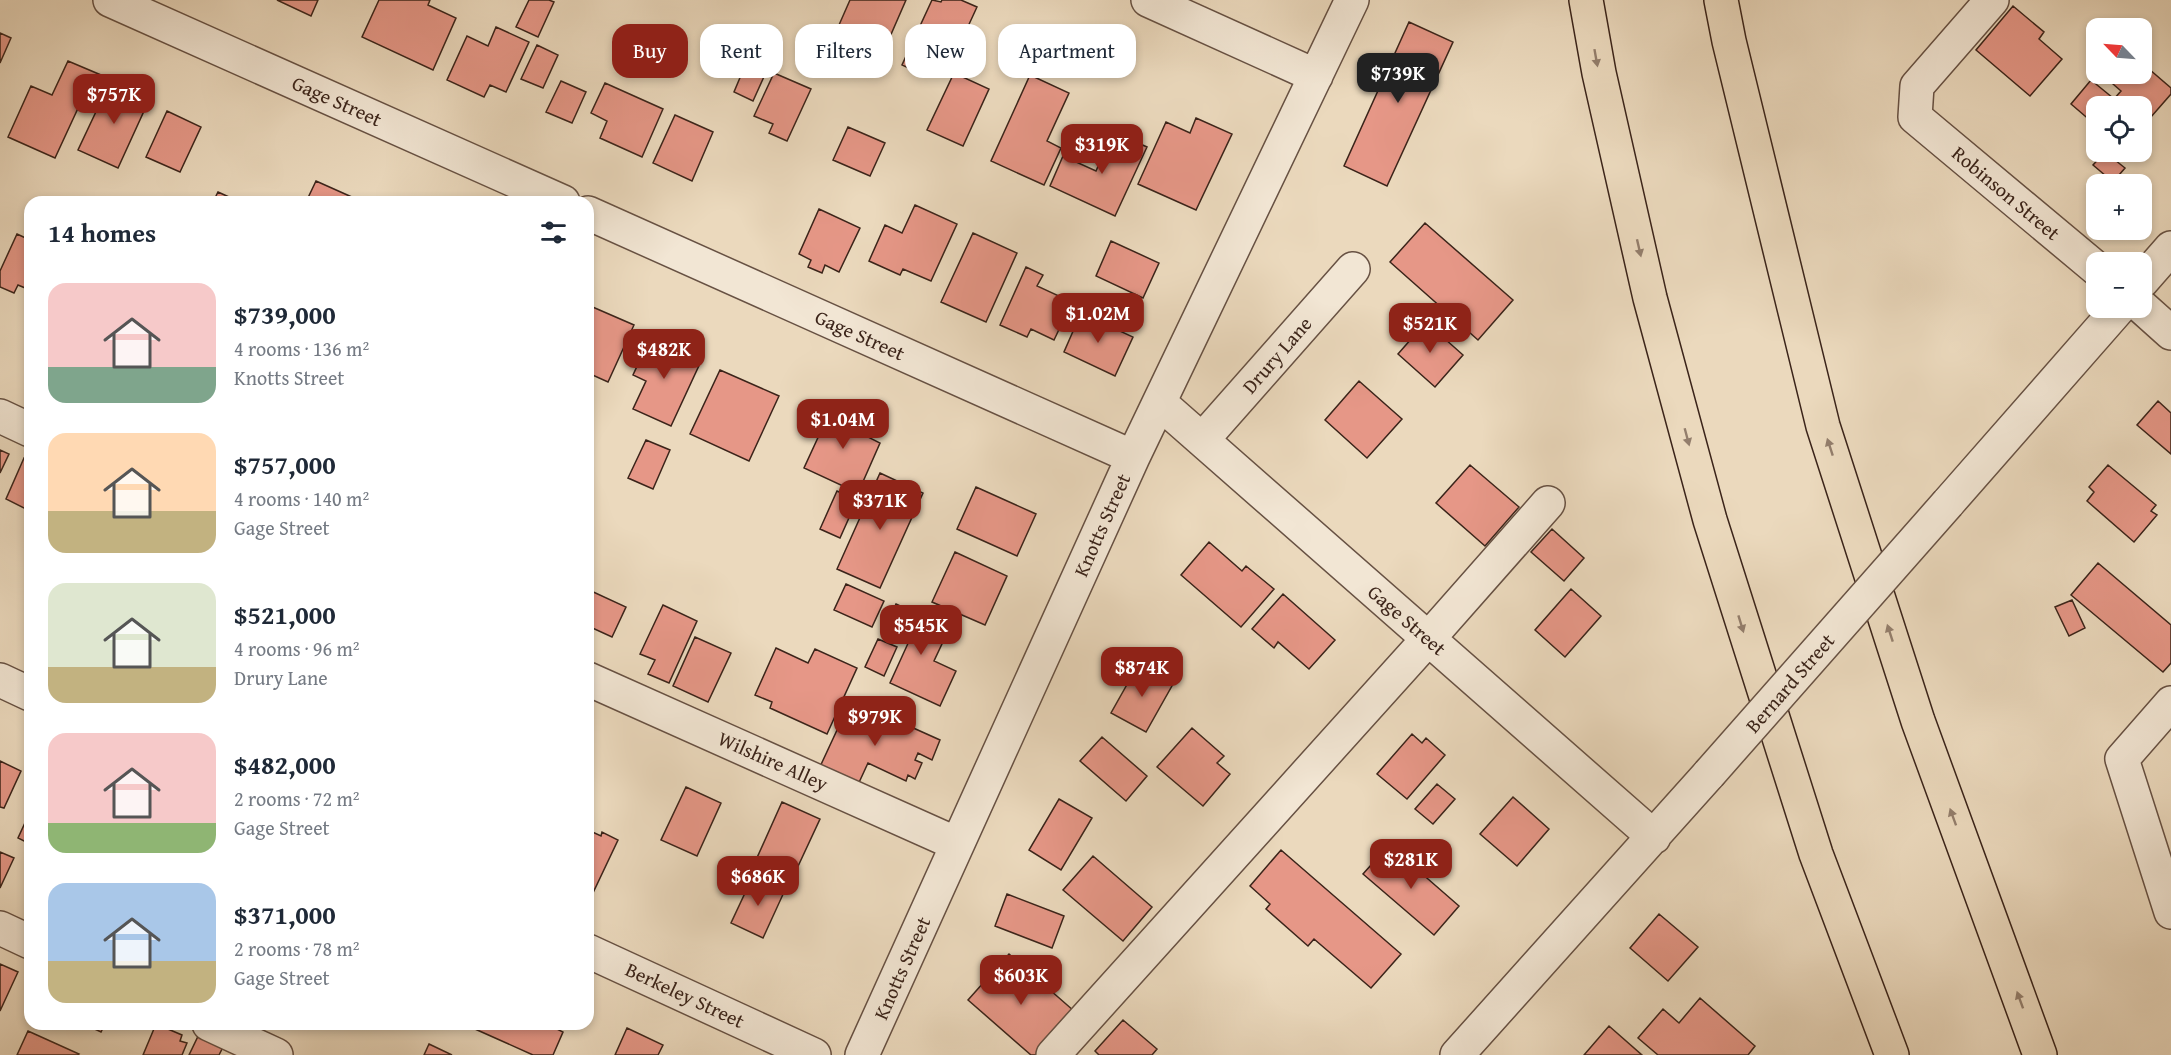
<!DOCTYPE html>
<html lang="en">
<head>
<meta charset="utf-8">
<style>
  :root { --surface:#fff; --page:#f6f6f7; --text:#1f2937; --muted:#747a83; --accent:#8f2418 }
  body { margin:0; font-family:"Gentium Book Plus",serif; background:var(--page); color:var(--text); height:100vh; display:flex; flex-direction:column; font-size:22px; white-space:nowrap }
  * { box-sizing:border-box; margin:0 }
  p { font-size:20px; color:var(--muted) }
  .icon { flex:none; width:33px; height:33px; fill:none; stroke:currentColor; stroke-width:2; stroke-linecap:round; stroke-linejoin:round }
  .map { position:relative; flex:1; overflow:hidden }
  .side { position:absolute; left:24px; top:196px; width:570px; height:834px; display:flex; flex-direction:column; background:var(--surface); border-radius:18px; box-shadow:0 3px 9px #0003 }
  .side>* { flex:none }
  .banner { position:absolute; left:612px; top:24px; width:570px; height:54px; display:flex; gap:12px }
  .needle { width:39px; rotate:295deg }
  .controls { position:absolute; left:2086px; top:18px; display:grid; gap:12px }
  .controls a { display:grid; place-items:center; width:66px; height:66px; border-radius:12px; background:var(--surface); box-shadow:0 3px 9px #0003; font-size:30px }
  .price { position:absolute; translate:-50% -51px; padding:0 14px; border-radius:12px; background:var(--accent); color:#fff; font-size:20px; line-height:39px; filter:drop-shadow(0 2px 3px #0008) }
  .price::after { content:''; position:absolute; left:50%; top:36px; width:18px; height:14px; margin-left:-9px; background:inherit; clip-path:polygon(0 0,100% 0,50% 100%) }
  .price.current { background:#222; color:#fff }
  ul { padding:0; list-style:none }
  li { display:flex; align-items:center; gap:18px; height:150px; padding:0 24px }
  li span { display:grid; place-items:center; flex:none; width:168px; height:120px; border-radius:18px; color:#555 }
  li>.icon { margin-inline-start:auto }
  span .icon { width:72px; height:72px; fill:#fffc; stroke-width:1 }
  li b { font-size:26px }
  h2 { display:flex; justify-content:space-between; align-items:center; height:72px; padding:0 24px; font-size:26px }
  .chip { padding:0 21px; border-radius:18px; background:var(--surface); box-shadow:0 3px 9px #0003; font-size:21px; line-height:54px }
  .chip.current { background:var(--accent); color:#fff }
  .map>svg:first-child { display:block }
  .building { fill:#e69787; stroke:#3b241a; stroke-width:1.5 }
  .lines { fill:none; stroke-linecap:round; stroke-linejoin:round }
  .minor-casing { stroke:#675143; stroke-width:36 }
  .highway-casing { stroke:#3b241a; stroke-width:36 }
  .minor { stroke:#f2e6d4; stroke-width:33 }
  .highway { stroke:#ebd9bd; stroke-width:33 }
  .minor-bridge-casing { stroke:#675143; stroke-width:36; stroke-linecap:butt }
  .minor-bridge { stroke:#f2e6d4; stroke-width:33 }
  .oneway { fill:#937e6c }
  .labels { text-anchor:middle; stroke-width:4.5; stroke-linejoin:round; paint-order:stroke }
  .street-label { font-size:20px; fill:#3b241a; stroke:#f2e6d4 }
</style>
</head>
<body>
<div class="map">
<svg width="2171" height="1055" viewBox="0 0 2171 1055">
  <rect width="100%" height="100%" fill="#ebd9bd"/>
  <filter id="stains"><feTurbulence type="fractalNoise" baseFrequency=".00333" numOctaves="4"/><feColorMatrix values="0 0 0 0 .2 0 0 0 0 .09 0 0 0 0 .02 0 0 0 .5 -.17"/></filter>
  <radialGradient id="worn" r=".72"><stop offset=".6" stop-color="#630" stop-opacity="0"/><stop offset="1" stop-color="#630" stop-opacity=".3"/></radialGradient>
  <path class="building" d="M277 0H318L311 16Z
    M379 0H430L428 5 456 18 433 70 362 37Z
    M529 0H549L554 2 538 37 516 27Z
    M850 0H906L882 55 835 34Z
    M932 0 941 2 942 0H961L977 7 947 72 924 61 919 73 902 65Z
    M2013 6 2044 32 2039 39 2062 59 2030 96 1976 50Z
    M1409 22 1453 42 1387 186 1344 166Z
    M496 27 529 42 506 92 490 85 484 97 447 80 467 36 488 46Z
    M0 33 11 38 0 63Z
    M537 45 558 55 543 88 521 79Z
    M68 61 101 75 87 107 80 104 55 158 8 137 31 86 52 95Z
    M747 61 767 70 753 101 734 92Z
    M2142 63 2171 88V94L2144 125 2142 123V106H2123L2114 99 2121 91 2113 84 2122 74H2142Z
    M774 73 811 89 787 141 769 133 773 124 754 116Z
    M954 73 989 89 963 146 927 130Z
    M1030 75 1069 93 1047 141 1061 148 1044 185 991 161Z
    M2091 80 2113 98 2105 106H2097V116L2092 122 2071 104Z
    M561 81 586 92 572 123 546 112Z
    M110 82 149 100 118 168 78 150Z
    M605 83 663 109 642 157 600 138 607 121 591 113Z
    M167 111 201 127 180 172 146 157Z
    M675 115 713 132 692 181 653 163Z
    M1196 118 1232 134 1196 210 1138 184 1166 122 1190 133Z
    M848 127 885 143 870 176 833 160Z
    M1113 132 1147 147 1115 216 1050 186 1063 156 1096 171Z
    M2105 152 2125 168 2113 182 2093 165Z
    M316 181 363 202H306Z
    M218 192 240 202H213Z
    M915 205 957 224 931 281 903 269 900 275 869 261 885 225 902 233Z
    M819 209 860 228 839 272 825 265 822 273 808 267 811 260 799 254Z
    M1425 223 1513 300 1478 340 1390 262Z
    M973 233 1017 253 986 322 941 302Z
    M17 234 30 240V290L18 285 14 293 0 287V271Z
    M1111 241 1159 263 1143 298 1096 276Z
    M1026 267 1043 275 1037 286 1072 302 1054 340 1031 329 1027 337 1000 325Z
    M588 305 634 325 608 382 588 373Z
    M1081 313 1133 337 1115 376 1064 352Z
    M1426 322 1463 355 1435 387 1398 354Z
    M651 336 702 359 671 426 633 409 646 381 633 375Z
    M720 370 779 396 749 461 690 434Z
    M1359 381 1402 419 1367 458 1325 420Z
    M2158 401 2171 413V454L2137 425Z
    M833 405 870 422 864 435 880 443 858 493 804 468Z
    M646 440 670 450 653 489 628 478Z
    M0 450 9 454 0 473Z
    M24 458 30 461V511L6 499Z
    M1470 465 1519 507 1485 546 1436 503Z
    M2108 465 2156 505 2151 511 2157 515 2134 542 2087 501 2094 492 2089 487Z
    M880 473 923 493 880 588 837 569Z
    M976 487 1036 514 1017 556 957 529Z
    M837 491 857 500 840 538 820 529Z
    M1552 529 1584 558 1564 581 1531 552Z
    M1209 542 1242 571 1246 566 1274 589 1241 627 1181 575Z
    M955 552 1007 576 985 625 932 602Z
    M2098 563 2171 625V663L2163 672 2071 595Z
    M846 584 884 601 872 627 834 610Z
    M1571 589 1601 616 1565 657 1535 630Z
    M589 590 626 607 612 637 588 626Z
    M1283 594 1335 640 1309 669 1278 642 1274 648 1252 629Z
    M2072 600 2085 628 2069 636 2055 607Z
    M896 604 949 629 934 661 956 671 940 706 890 683 910 639 885 628Z
    M663 605 697 621 669 683 648 674 655 660 640 654Z
    M695 637 731 653 708 702 673 686Z
    M878 639 897 647 884 676 865 667Z
    M776 648 808 663 815 649 857 668 827 734 770 708 772 702 755 695Z
    M1138 665 1173 684 1146 732 1111 713Z
    M851 700 940 740 932 760 918 753 915 760 922 763 915 779 908 775 906 781 868 763 856 789 818 771Z
    M1192 728 1224 756 1217 763 1230 774 1203 806 1157 767Z
    M1412 734 1422 743 1426 738 1445 755 1407 799 1377 774Z
    M1102 737 1147 776 1126 801 1080 761Z
    M0 761 21 771 4 808 0 807Z
    M1437 784 1455 799 1433 824 1415 809Z
    M686 787 721 803 697 856 661 840Z
    M1513 797 1549 829 1517 866 1480 834Z
    M1059 799 1092 818 1061 870 1029 850Z
    M782 802 820 819 793 877 756 860Z
    M30 812V844L18 838Z
    M588 830 601 836 602 832 618 840 591 897 588 896Z
    M1389 845 1459 906 1434 935 1363 874Z
    M1281 850 1401 954 1371 988 1314 939 1308 946 1266 909 1270 904 1250 886Z
    M0 852 14 858 0 888Z
    M1093 856 1152 907 1123 941 1063 890Z
    M753 876 785 890 763 938 731 923Z
    M1007 894 1064 916 1052 948 995 926Z
    M1659 914 1698 947 1668 981 1630 948Z
    M1009 954 1074 1011 1036 1055H1031L968 1000Z
    M0 964 18 972 0 1011Z
    M1700 998 1755 1046 1748 1055H1658L1638 1038 1663 1009 1679 1023Z
    M1123 1020 1157 1049 1152 1055H1099L1095 1051Z
    M84 1024H105L101 1032Z
    M156 1024 182 1035 180 1041 187 1043 182 1055H143Z
    M477 1024H547L563 1032 553 1055H533L475 1029Z
    M1609 1026 1642 1055H1584Z
    M202 1028 227 1039 219 1055H189Z
    M627 1028 663 1045 658 1055H615Z
    M28 1031 79 1054 78 1055H17Z
    M429 1044 452 1055H424Z"/>
  <g class="lines">
    <g class="minor-casing">
      <path id="minor" d="M110 0 563 202
        M1148 0 1316 76
        M1992 0 1917 86 1915 117 2097 269
        M588 213 1133 457
        M2142 281 2171 248
        M2142 307 2171 333
        M1160 403 1654 837
        M0 416 30 430
        M1202 440 1353 269
        M1948 503 2119 308
        M588 679 957 844
        M0 680 30 694
        M2171 703 2122 759 2171 912
        M0 928 30 942
        M588 951 814 1055
        M209 1024 276 1055
        M862 1055 1133 457 1352 0
        M1053 1055 1428 639 1548 503
        M1457 1055 1709 774"/>
    </g>
    <g class="highway-casing">
      <path id="highway" d="M1586 0 1599 73 1650 298 1710 520 1816 854 1892 1055
        M1721 0 1729 41 1823 426 1918 721 2040 1055"/>
    </g>
    <use href="#minor" class="minor"/>
    <use href="#highway" class="highway"/>
    <g class="minor-bridge-casing">
      <path id="minor-bridge" d="M1709 774 1948 503"/>
    </g>
    <use href="#minor-bridge" class="minor-bridge"/>
  </g>
  <defs><path id="oneway-solid" d="M-6-.8H1V-3.2L6.5 0L1 3.2V.8H-6Z" transform="scale(1.5)"/></defs>
  <g class="oneway">
    <use href="#oneway-solid" transform="translate(1596 58) rotate(80)"/>
    <use href="#oneway-solid" transform="translate(1639 248) rotate(77)"/>
    <use href="#oneway-solid" transform="translate(1687 437) rotate(75)"/>
    <use href="#oneway-solid" transform="translate(1830 447) rotate(-108)"/>
    <use href="#oneway-solid" transform="translate(1741 624) rotate(73)"/>
    <use href="#oneway-solid" transform="translate(1890 633) rotate(-108)"/>
    <use href="#oneway-solid" transform="translate(1953 817) rotate(-110)"/>
    <use href="#oneway-solid" transform="translate(2020 1000) rotate(-110)"/>
  </g>
  <g class="labels">
    <g class="street-label">
      <text transform="translate(337 101) rotate(24)" y="7">Gage Street</text>
      <text transform="translate(2006 193) rotate(40)" y="7">Robinson Street</text>
      <text transform="translate(860 335) rotate(24)" y="7">Gage Street</text>
      <text transform="translate(1277 355) rotate(-49)" y="7">Drury Lane</text>
      <text transform="translate(1102 525) rotate(-66)" y="7">Knotts Street</text>
      <text transform="translate(1407 620) rotate(41)" y="7">Gage Street</text>
      <text transform="translate(1790 683) rotate(-49)" y="7">Bernard Street</text>
      <text transform="translate(773 761) rotate(24)" y="7">Wilshire Alley</text>
      <text transform="translate(902 968) rotate(-66)" y="7">Knotts Street</text>
      <text transform="translate(685 995) rotate(25)" y="7">Berkeley Street</text>
    </g>
  </g>
  <rect width="100%" height="100%" filter="url(#stains)"/>
  <rect width="100%" height="100%" fill="url(#worn)"/>
</svg>
<div class="controls">
<a><svg class="needle" viewBox="-14 -14 28 28"><path d="M0-13l5 13h-10z" fill="#e53935"/><path d="M0 13l5-13h-10z" fill="#747a83"/></svg></a>
<a><svg class="icon" aria-label="locate" viewBox="0 0 24 24"><circle cx="12" cy="12" r="6"/><path d="M12 2v4M12 18v4M2 12h4M18 12h4"/></svg></a>
<a>+</a>
<a>−</a>
</div>
<b class="price current" style="left:1398px;top:104px">$739K</b>
<b class="price" style="left:114px;top:125px">$757K</b>
<b class="price" style="left:1102px;top:175px">$319K</b>
<b class="price" style="left:1098px;top:344px">$1.02M</b>
<b class="price" style="left:1430px;top:354px">$521K</b>
<b class="price" style="left:664px;top:380px">$482K</b>
<b class="price" style="left:843px;top:450px">$1.04M</b>
<b class="price" style="left:880px;top:531px">$371K</b>
<b class="price" style="left:921px;top:656px">$545K</b>
<b class="price" style="left:1142px;top:698px">$874K</b>
<b class="price" style="left:875px;top:747px">$979K</b>
<b class="price" style="left:1411px;top:890px">$281K</b>
<b class="price" style="left:758px;top:907px">$686K</b>
<b class="price" style="left:1021px;top:1006px">$603K</b>
<div class="banner">
<a class="chip current">Buy</a>
<a class="chip">Rent</a>
<a class="chip">Filters</a>
<a class="chip">New</a>
<a class="chip">Apartment</a>
</div>
<section class="side">
<h2>14 homes<svg class="icon" aria-label="filters" viewBox="0 0 24 24"><path d="M4 7h16M4 17h16"/><circle cx="9" cy="7" r="2"/><circle cx="15" cy="17" r="2"/></svg></h2>
<ul>
<li><span style="background:linear-gradient(#f6c9c9 70%,#7fa58c 0)"><svg class="icon" aria-label="home" viewBox="0 0 24 24"><path d="M3 11l9-7 9 7M6 9v11h12V9"/></svg></span><div><b>$739,000</b><p>4 rooms · 136 m²</p><p>Knotts Street</p></div></li>
<li><span style="background:linear-gradient(#ffd9b3 65%,#c2b280 0)"><svg class="icon" aria-label="home" viewBox="0 0 24 24"><path d="M3 11l9-7 9 7M6 9v11h12V9"/></svg></span><div><b>$757,000</b><p>4 rooms · 140 m²</p><p>Gage Street</p></div></li>
<li><span style="background:linear-gradient(#dfe7d0 70%,#c2b280 0)"><svg class="icon" aria-label="home" viewBox="0 0 24 24"><path d="M3 11l9-7 9 7M6 9v11h12V9"/></svg></span><div><b>$521,000</b><p>4 rooms · 96 m²</p><p>Drury Lane</p></div></li>
<li><span style="background:linear-gradient(#f6c9c9 75%,#8fb573 0)"><svg class="icon" aria-label="home" viewBox="0 0 24 24"><path d="M3 11l9-7 9 7M6 9v11h12V9"/></svg></span><div><b>$482,000</b><p>2 rooms · 72 m²</p><p>Gage Street</p></div></li>
<li><span style="background:linear-gradient(#a9c7e8 65%,#c2b280 0)"><svg class="icon" aria-label="home" viewBox="0 0 24 24"><path d="M3 11l9-7 9 7M6 9v11h12V9"/></svg></span><div><b>$371,000</b><p>2 rooms · 78 m²</p><p>Gage Street</p></div></li>
</ul>
</section>
</div>
</body>
</html>
